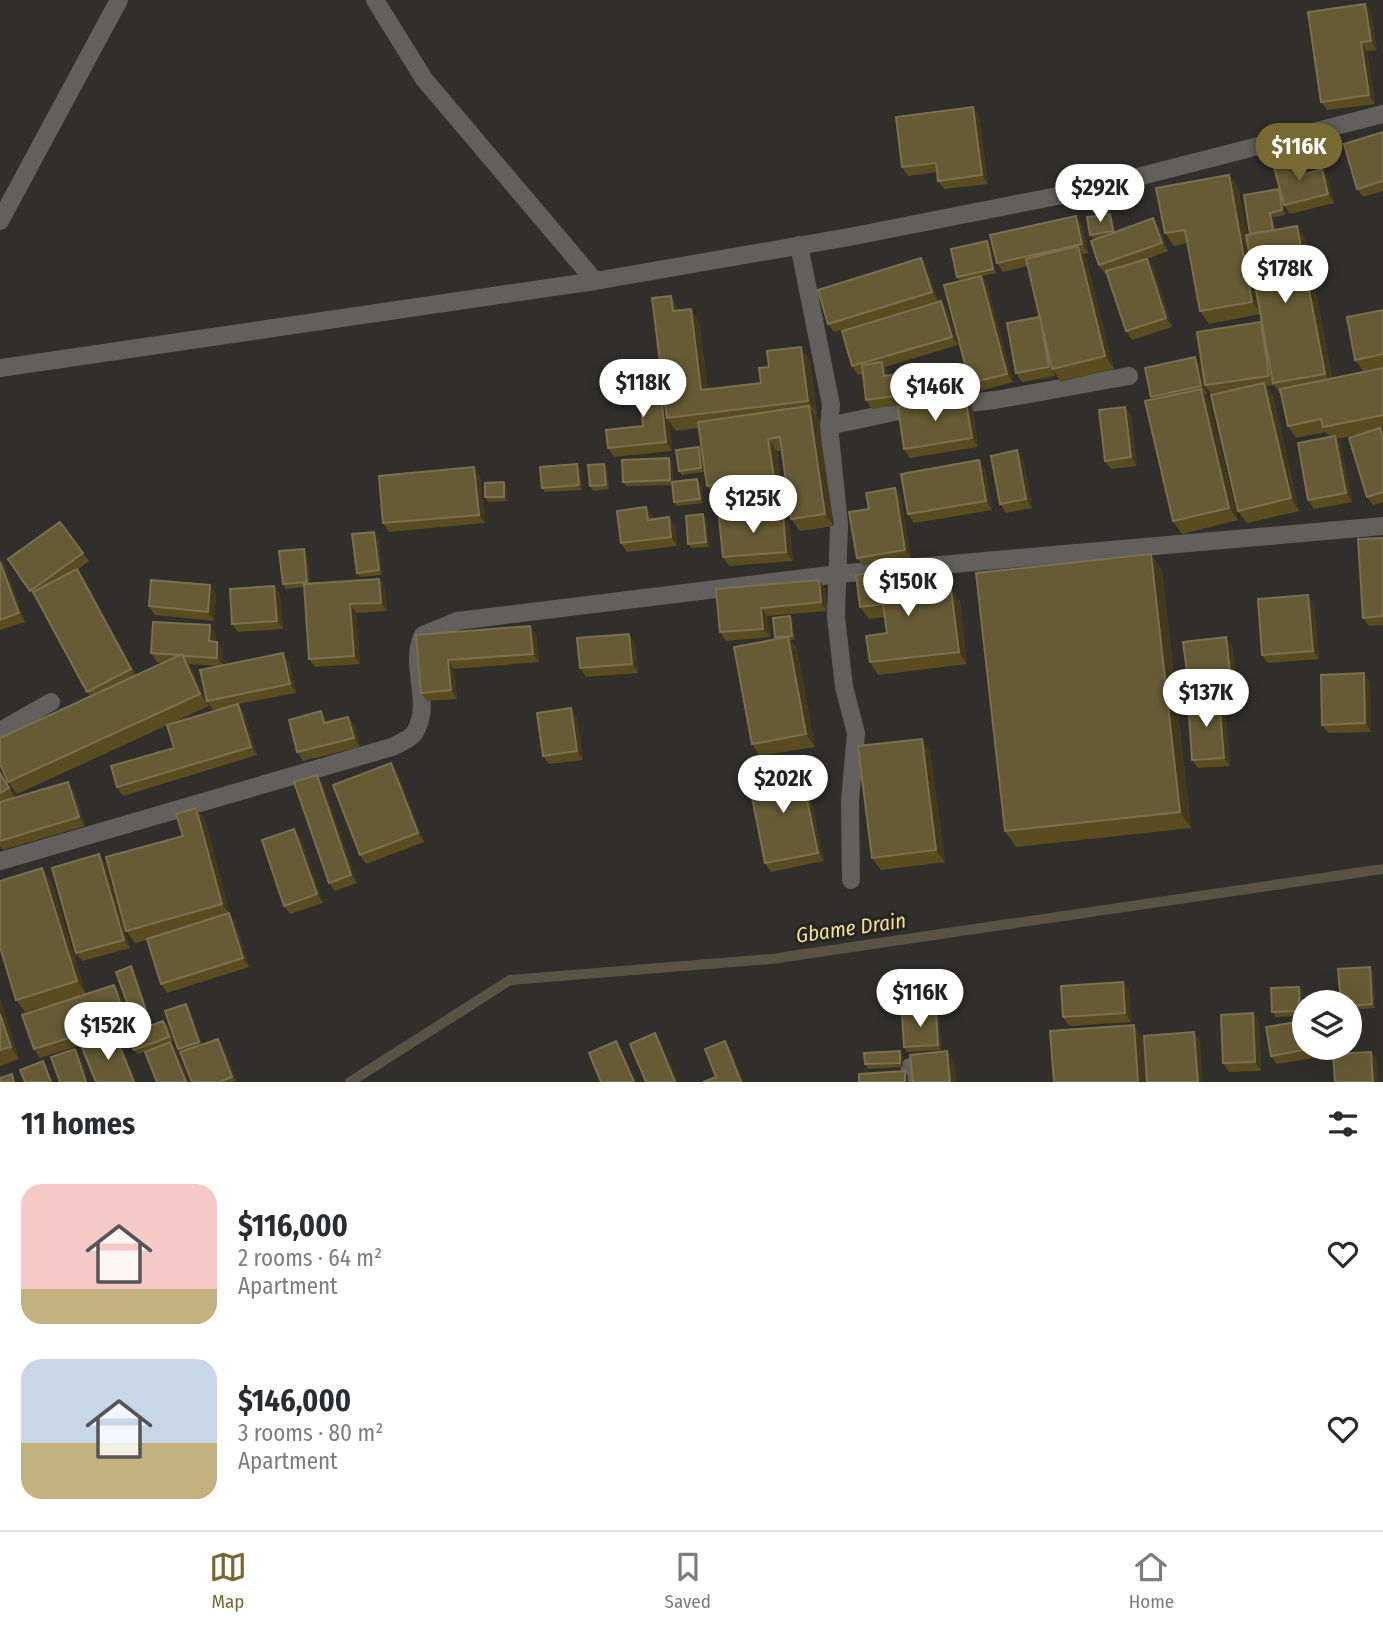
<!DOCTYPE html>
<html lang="en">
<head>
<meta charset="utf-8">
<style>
  :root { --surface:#fff; --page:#f7f7f7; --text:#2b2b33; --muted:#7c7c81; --line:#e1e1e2; --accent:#786933 }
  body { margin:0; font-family:"Fira Sans Condensed",sans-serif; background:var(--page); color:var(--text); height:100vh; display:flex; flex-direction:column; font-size:26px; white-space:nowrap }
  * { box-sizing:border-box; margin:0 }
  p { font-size:23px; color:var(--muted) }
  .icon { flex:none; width:38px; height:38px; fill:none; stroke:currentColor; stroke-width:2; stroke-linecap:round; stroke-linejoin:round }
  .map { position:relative; height:1082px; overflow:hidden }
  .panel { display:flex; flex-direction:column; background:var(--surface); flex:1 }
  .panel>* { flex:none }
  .controls { position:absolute; left:1292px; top:990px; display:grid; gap:14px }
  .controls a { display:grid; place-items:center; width:70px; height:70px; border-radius:50%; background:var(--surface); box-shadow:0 7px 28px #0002; font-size:35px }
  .price { position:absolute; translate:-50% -60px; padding:0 16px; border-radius:24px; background:#fff; color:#222; font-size:23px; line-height:46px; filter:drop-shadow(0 2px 4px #0008) }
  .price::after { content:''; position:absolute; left:50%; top:42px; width:21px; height:16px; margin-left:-10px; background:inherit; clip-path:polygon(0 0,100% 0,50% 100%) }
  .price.on { background:var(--accent); color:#fff }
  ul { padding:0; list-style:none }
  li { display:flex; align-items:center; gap:21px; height:175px; padding:0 21px }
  li span { display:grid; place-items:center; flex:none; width:196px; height:140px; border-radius:21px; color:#555 }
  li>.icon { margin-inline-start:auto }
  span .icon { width:84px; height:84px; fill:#fffc; stroke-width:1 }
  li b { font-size:30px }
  h2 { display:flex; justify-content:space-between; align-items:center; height:84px; padding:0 21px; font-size:30px }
  .tab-bar { display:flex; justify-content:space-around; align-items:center; height:98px; border-top:2px solid var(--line); background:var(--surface); font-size:19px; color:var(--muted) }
  .tab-bar a { display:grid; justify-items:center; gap:4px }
  .tab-bar .on { color:var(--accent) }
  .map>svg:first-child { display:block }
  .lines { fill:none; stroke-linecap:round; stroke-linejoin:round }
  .stream { stroke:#585343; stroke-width:10 }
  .minor { stroke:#61605f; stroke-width:18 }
  .wall { fill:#594c21 }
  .shaded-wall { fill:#433a1d }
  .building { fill:#675b35; stroke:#7a704f; stroke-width:2 }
  .labels { text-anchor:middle; stroke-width:6; stroke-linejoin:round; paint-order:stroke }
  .water-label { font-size:21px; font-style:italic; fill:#f6df96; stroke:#262523 }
</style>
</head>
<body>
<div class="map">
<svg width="1383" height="1082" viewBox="0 0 1383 1082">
  <rect width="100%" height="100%" fill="#302f2c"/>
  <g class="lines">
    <path class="stream" d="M350 1082 510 980 771 959 1383 869"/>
    <path class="minor" d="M375 0 424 79 595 281
      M0 221 119 0
      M799 245 831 405 829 426 839 524 836 617 844 687 856 733 850 801 851 880
      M0 368 595 281 849 237 1083 191 1383 114
      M829 426 899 411 995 400 1129 376
      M0 731 51 702
      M0 861 392 747C399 743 411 739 415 732 433 703 408 665 423 635L457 621 838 574 1383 526
      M910 1067 911 1082"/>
  </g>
  <path class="wall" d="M1365 4 1371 12 1377 50 1367 51 1375 104 1327 110 1321 102Z
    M973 107 979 116 988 184 944 189 938 181 937 172 908 176 902 167Z
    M1383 132V191L1363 197 1357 189Z
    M1298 161 1304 170 1305 174 1328 178 1334 203 1290 214 1284 205 1285 215 1273 217 1275 230 1306 239 1332 378 1364 372 1355 360 1383 310V429H1381L1383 432V502L1373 505 1367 497 1363 433 1337 439 1341 445 1352 502 1314 509 1308 500 1330 437 1326 432 1296 438 1288 426 1281 395 1274 385 1266 386 1273 395 1299 511 1247 523 1238 511 1226 392 1211 394 1205 385 1262 325 1260 314 1209 324 1200 311 1187 243 1174 246 1165 233 1229 175 1238 187 1247 235 1250 234Z
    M1110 214 1113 218 1115 232 1159 227 1168 251 1147 259 1153 267 1172 327 1132 340 1126 331 1107 273 1105 274 1099 265 1097 238 1093 239 1090 235Z
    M1082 225 1088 253 1083 254 1086 259 1114 369 1061 382 1054 371 1055 376 1022 382 1016 373 1040 318 1028 266 1003 272 997 263Z
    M990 245 996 273 982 276 987 284 1013 382 976 392 970 383 960 281 957 277Z
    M921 258 927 267 938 301 834 332 828 324Z
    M941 301 947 310 958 345 885 367 888 371V376L960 375 963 397 965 396 972 405 978 447 910 458 904 449 958 397 872 409 866 400 863 374 858 375 852 366Z
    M679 309 680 310 691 309 699 322 708 389 761 383 769 367 810 360 817 414H815L818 419 834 526 800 531 791 519 782 451H777L782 489 716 498 707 486 699 428 676 431 669 421 672 451 614 457 608 448 643 426 659 375 662 380Z
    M1201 366 1207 394 1205 395 1209 401 1238 520 1182 534 1173 521 1153 400 1151 397Z
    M1131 415 1137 466 1111 469 1105 461Z
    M699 447 702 452 704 472 682 475 679 471Z
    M1017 450 1023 459 1032 508 1006 513 1000 504Z
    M669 458 672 462 673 482 701 483 703 503 677 506 674 502 672 485 626 486 623 482Z
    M979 460 985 469 992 510 914 523 908 514Z
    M577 464 580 468 582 490 545 492 542 488Z
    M604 464 607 468 609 489 593 491 590 486Z
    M480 476 485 523 389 532 383 523Z
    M507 486V501L488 502 485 497Z
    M895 488 901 497 911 558 863 566 857 558 869 509Z
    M646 507 652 516 653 519 675 525 677 546 627 552 621 543Z
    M783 513 789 522 793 561 729 566 723 557Z
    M706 519 709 547 691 548 688 544Z
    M60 522 89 561 77 570 85 581 136 675 164 663 157 662 151 653 216 634V641L223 650V666L289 662 296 693 238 704 244 712 257 755 123 796 117 787 174 748 231 706 213 710 207 701 219 666 189 664 209 706 17 794 8 782 90 696 37 599 8 559Z
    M374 532 378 536 382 575 360 577 357 573Z
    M1383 538V625L1369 626 1363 618Z
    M307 553 310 583 379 579 385 588 387 611 356 613 360 664 315 667 309 659 304 587 286 589 283 584Z
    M0 559 4 564 25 622 0 630Z
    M1162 570 1191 828 1016 847 1005 831Z
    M819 580 825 589 827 611 767 616 770 637 726 641 720 632 716 589Z
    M910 582 912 593 951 589 960 601 967 664 878 675 870 662 887 633 885 617 869 619 860 607Z
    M210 585 216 594 214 621 155 615 149 606Z
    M274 586 280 595 283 629 238 632 232 624Z
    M1314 604 1319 659 1268 663 1262 655Z
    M793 621 795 640H791L797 649 815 747 760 756 752 744 776 639 775 637Z
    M536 634 539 662 454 669 457 699 427 701 421 693 416 635Z
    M635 643 638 673 586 677 580 668Z
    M1232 646 1238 698 1221 700 1225 707 1230 766 1198 768 1192 760 1194 700 1190 695Z
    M1370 682 1371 732 1328 733 1322 725Z
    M577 717 583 760 549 764 543 756Z
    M327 720V722L354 725 360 747 303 761 297 752Z
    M930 751 945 862 881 870 872 858Z
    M0 771 15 797 10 800 74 791 85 826 3 850 0 846Z
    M397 772 424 842 366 864 360 855Z
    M806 775 824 861 771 872 765 863Z
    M323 784 357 883 335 891 329 883Z
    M196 808 205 820 230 915 235 922 249 967 167 993 161 984 147 940 135 943 126 931 183 836Z
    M301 838 323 903 290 914 284 906Z
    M105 863 130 948 82 961 76 953Z
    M51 880 86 994 25 1012 16 1000Z
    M131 966 134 971 151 1021 137 1026 134 1022Z
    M1373 972 1375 1008 1349 1010V1003Z
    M1123 982 1129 990 1131 1022 1069 1026 1063 1017Z
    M114 985 120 994 132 1029 40 1058 34 1049Z
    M1303 991V1016L1276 1017 1272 1012Z
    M0 999 19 1059 0 1066Z
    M186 1004 189 1008 202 1045 218 1039 224 1047 237 1082H192L181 1053 178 1049Z
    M936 1012 939 1017 941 1050 907 1052 904 1047Z
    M163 1021 167 1025 173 1041 170 1042 176 1050 189 1082H157L156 1048 138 1054 134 1050Z
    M1259 1022 1261 1071 1229 1072 1223 1063Z
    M1304 1048H1346L1347 1052 1337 1054 1371 1052 1377 1060 1333 1055 1277 1064 1271 1056Z
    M900 1051 903 1055V1067L868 1069 865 1064Z"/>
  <path class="shaded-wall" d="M1365 4 1371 12 1377 50 1371 41Z
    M1361 42 1367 51 1375 104 1369 95Z
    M973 107 979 116 988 184 982 175Z
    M1298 161 1304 170 1308 184 1302 175Z
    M1322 169 1328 178 1334 203 1328 194Z
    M1229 175 1238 187 1261 314 1252 302Z
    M1279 189 1282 194 1285 215 1282 210Z
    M1270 213 1273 217 1276 238 1273 233Z
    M1110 214 1113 218 1116 236 1113 231Z
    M1076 216 1082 225 1088 253 1082 244Z
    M1153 218 1159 227 1168 251 1162 243Z
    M1297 226 1306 239 1333 386 1325 374Z
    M987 241 990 245 996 273 993 269Z
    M1078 246 1086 259 1114 369 1105 356Z
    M921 258 927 267 938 301 932 292Z
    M1147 259 1153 267 1172 327 1166 318Z
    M981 276 987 284 1013 382 1007 374Z
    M671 296 679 309 681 324 673 311Z
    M941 301 947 310 958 345 952 337Z
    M691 309 699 322 710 402 701 390Z
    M1040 317 1052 369 1055 376 1049 367Z
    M1261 322 1267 331 1275 384 1269 376Z
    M801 347 810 360 817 414 808 401Z
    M1195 357 1201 366 1207 394 1201 386Z
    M882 362 888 371 890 385 884 376Z
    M954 367 960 375 963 397 957 388Z
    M659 375 665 384 667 418 669 421 672 451 666 442Z
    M1264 383 1273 395 1299 511 1291 498Z
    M1201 389 1209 401 1238 520 1229 508Z
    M965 396 972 405 978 447 972 438Z
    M809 406 818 419 834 526 825 514Z
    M1125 407 1131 415 1137 466 1131 457Z
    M1335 436 1341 445 1352 502 1346 493Z
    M768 439 777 451 782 489 774 477Z
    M699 447 702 452 704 472 701 468Z
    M1017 450 1023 459 1032 508 1026 499Z
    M669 458 672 462 673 485 670 480Z
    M979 460 985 469 992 510 986 501Z
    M577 464 580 468 582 490 579 485Z
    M604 464 607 468 609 489 606 485Z
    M474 467 480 476 485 523 479 515Z
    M697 479 701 483 703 503 700 499Z
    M504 482 507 486V501L504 497Z
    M895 488 901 497 911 558 905 550Z
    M646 507 652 516 654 528 648 520Z
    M783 513 789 522 793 561 786 552Z
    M703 514 706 519 709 547 706 542Z
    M669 517 675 525 677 546 671 537Z
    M374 532 378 536 382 575 379 570Z
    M304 549 307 553 310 587 307 582Z
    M1151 554 1162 570 1191 828 1180 812Z
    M0 559 4 564 25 622 19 613 0 562Z
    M77 569 85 581 139 682 131 669Z
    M902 569 910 582 913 607 905 594Z
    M379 579 385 588 387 611 381 603Z
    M819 580 825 589 827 611 821 602Z
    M210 585 216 594 214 621 208 612Z
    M274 586 280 595 283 629 277 621Z
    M951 589 960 601 967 664 959 652Z
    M1308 595 1314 604 1319 659 1313 651Z
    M350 604 356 613 360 664 354 656Z
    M761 608 767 616 770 637 763 629Z
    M790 616 793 621 795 640 792 636Z
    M210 625 216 634 215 650 209 641Z
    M530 626 536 634 539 662 533 654Z
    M629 634 635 643 638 673 632 664Z
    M788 637 797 649 815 747 806 734Z
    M1226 637 1232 646 1238 698 1232 689Z
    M217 642 223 650V666L217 658Z
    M283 653 289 662 296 693 290 684Z
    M182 654 191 667 209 706 200 694Z
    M448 660 454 669 457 699 451 690Z
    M1364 673 1370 682 1371 732 1365 723Z
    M1219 698 1225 707 1230 766 1224 758Z
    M238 704 244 712 257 755 251 747Z
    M571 708 577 717 583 760 577 751Z
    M321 711 327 720 330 731 324 723Z
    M348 717 354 725 360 747 354 738Z
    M922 739 930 751 945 862 936 850Z
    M391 763 397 772 424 842 418 833Z
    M800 766 806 775 824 861 818 853Z
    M317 775 323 784 357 883 351 875Z
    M68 782 74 791 85 826 79 817Z
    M196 808 205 820 230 915 235 922 249 967 243 958 230 915 222 904Z
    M294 829 301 838 323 903 317 894Z
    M99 854 105 863 130 948 124 940Z
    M42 868 51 880 86 994 77 981Z
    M131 966 134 971 151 1021 148 1017Z
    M1370 967 1373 972 1375 1008 1372 1004Z
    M1123 982 1129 990 1131 1022 1125 1013Z
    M114 985 120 994 132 1029 126 1020Z
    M1299 987 1303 991V1016L1300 1011Z
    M0 999 19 1059 11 1047 0 1014Z
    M186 1004 189 1008 202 1047 199 1042Z
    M936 1012 939 1017 941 1050 938 1045Z
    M1253 1013 1259 1022 1261 1071 1255 1062Z
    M1134 1025 1143 1038 1146 1082H1138Z
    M1194 1032 1200 1041 1203 1082H1198Z
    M655 1033 661 1042 678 1082H675Z
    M115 1035 121 1044 136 1082H134Z
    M218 1039 224 1047 237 1082H235L232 1077Z
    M616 1041 622 1050 636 1082H634Z
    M725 1041 731 1050 744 1082H741Z
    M170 1042 176 1050 189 1082H186Z
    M75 1049 81 1058 89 1082H86Z
    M900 1051 903 1055V1067L900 1063Z
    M947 1051 955 1064 957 1082H950Z
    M1371 1052 1377 1060 1378 1082H1373Z
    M43 1061 46 1066 52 1082H51Z
    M905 1071 908 1076V1082H905Z"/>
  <path class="building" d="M1365 4 1371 41 1361 42 1369 95 1321 102 1308 12Z
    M973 107 982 175 938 181 936 163 902 167 896 117Z
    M1383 132V181L1357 189 1344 144Z
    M1298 161 1302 175 1322 169 1328 194 1284 205 1274 167Z
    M1229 175 1252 302 1200 311 1185 230 1165 233 1156 188Z
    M1279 189 1282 210 1270 213 1273 230 1250 234 1244 195Z
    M1110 214 1113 231 1090 235 1087 217Z
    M1076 216 1082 244 997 263 990 235Z
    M1153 218 1162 243 1099 265 1091 241Z
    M1297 226 1325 374 1273 383 1246 235Z
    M987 241 993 269 957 277 951 249Z
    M1078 246 1105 356 1052 369 1026 259Z
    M921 258 932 292 828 324 818 290Z
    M1147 259 1166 318 1126 331 1106 271Z
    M981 276 1007 374 970 383 944 285Z
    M671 296 673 311 691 309 701 390 761 383 759 368 769 367 767 351 801 347 808 401 667 418 652 298Z
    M941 301 952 337 852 366 842 331Z
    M1383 310V354L1355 360 1347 317Z
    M1040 317 1049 367 1016 373 1007 323Z
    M1261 322 1269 376 1205 385 1197 332Z
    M1195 357 1201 386 1151 397 1145 368Z
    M882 362 884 376 954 367 957 388 866 400 862 365Z
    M1383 368V415L1323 427 1321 419 1288 426 1280 389Z
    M659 375 666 442 608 448 606 430 643 426 638 378Z
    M1264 383 1291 498 1238 511 1211 395Z
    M1201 389 1229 508 1173 521 1145 401Z
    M965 396 972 438 904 449 898 407Z
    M809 406 825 514 791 519 780 437 768 439 774 477 707 486 698 422Z
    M1125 407 1131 457 1105 461 1099 410Z
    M1380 428 1383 438V492L1367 497 1349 438Z
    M1335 436 1346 493 1308 500 1298 443Z
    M699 447 701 468 679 471 676 450Z
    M1017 450 1026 499 1000 504 991 456Z
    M669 458 670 480 623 482 622 460Z
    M979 460 986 501 908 514 901 474Z
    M577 464 579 485 542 488 540 467Z
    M604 464 606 485 590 486 588 465Z
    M474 467 479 515 383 523 379 476Z
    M697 479 700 499 674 502 672 482Z
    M504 482V497H485V483Z
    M895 488 905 550 857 558 849 512 869 509 866 493Z
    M646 507 648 520 669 517 671 537 621 543 617 511Z
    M783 513 786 552 723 557 719 518Z
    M703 514 706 542 688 544 686 516Z
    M60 522 83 553 30 591 8 559Z
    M374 532 379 570 357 573 352 534Z
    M1383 538V616L1363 618 1358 539Z
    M304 549 307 582 283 584 279 551Z
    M1151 554 1180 812 1005 831 976 573Z
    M0 562 19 613 0 620Z
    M77 569 131 669 87 692 33 592Z
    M902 569 905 594 951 589 959 652 870 662 866 636 887 633 883 604 860 607 856 575Z
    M379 579 381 603 350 604 354 656 309 659 304 584Z
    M151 580 210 585 208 612 149 606Z
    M819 580 821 602 761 608 763 629 720 632 716 589Z
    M274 586 277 621 232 624 230 589Z
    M1308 595 1313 651 1262 655 1258 599Z
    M790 616 792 636 775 637 773 618Z
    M153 622 210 625 209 641 217 642V658L183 656 182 654 179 655 151 653Z
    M530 626 533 654 448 660 451 690 421 693 416 635Z
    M629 634 632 664 580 668 577 638Z
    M788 637 806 734 752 744 734 647Z
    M1226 637 1232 689 1190 695 1183 642Z
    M283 653 290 684 207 701 200 670Z
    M182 654 200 694 8 782 0 764V738Z
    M1364 673 1365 723 1322 725 1321 675Z
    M1219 698 1224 758 1192 760 1188 701Z
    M238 704 251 747 117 787 111 766 174 748 167 725Z
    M571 708 577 751 543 756 537 713Z
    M321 711 324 723 348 717 354 738 297 752 289 720Z
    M922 739 936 850 872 858 858 746Z
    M391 763 418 833 360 855 333 785Z
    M800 766 818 853 765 863 748 777Z
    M0 773 9 788 0 793Z
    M317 775 351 875 329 883 294 782Z
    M68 782 79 817 0 841V802Z
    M196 808 222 904 126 931 106 857 183 836 176 814Z
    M294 829 317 894 284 906 262 840Z
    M99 854 124 940 76 953 52 868Z
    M42 868 77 981 16 1000 0 947V881Z
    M229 913 243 958 161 984 147 939Z
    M131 966 148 1017 134 1022 116 972Z
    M1370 967 1372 1004 1349 1006V1003H1341L1338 969Z
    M1123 982 1125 1013 1063 1017 1061 986Z
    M114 985 126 1020 34 1049 22 1015Z
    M1299 987 1300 1011 1272 1012 1271 988Z
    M186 1004 199 1042 178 1049 165 1011Z
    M936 1012 938 1045 904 1047 902 1014Z
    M1253 1013 1255 1062 1223 1063 1221 1015Z
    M0 1014 11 1047 0 1050Z
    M163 1021 169 1037 134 1050 128 1034Z
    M1304 1021V1048H1314L1271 1056 1266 1027Z
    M1134 1025 1138 1082H1054L1050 1031Z
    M1194 1032 1198 1082H1147L1144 1036Z
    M655 1033 675 1082H646L630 1044Z
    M115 1035 134 1082H96L82 1048Z
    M218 1039 232 1077 219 1082H192L180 1052Z
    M616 1041 634 1082H601L589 1053Z
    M725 1041 741 1082H703L716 1077 705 1049Z
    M170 1042 186 1082H157L145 1052Z
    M75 1049 86 1082H60L51 1057Z
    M900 1051V1063L865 1064 864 1053Z
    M947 1051 950 1082H913L910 1055Z
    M1371 1052 1373 1082H1335L1333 1054Z
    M43 1061 51 1082H25L20 1070Z
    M905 1071V1082H859V1074Z
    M12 1074 14 1082H0V1078Z"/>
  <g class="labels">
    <g class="water-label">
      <text transform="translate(851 928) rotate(-8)" y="7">Gbame Drain</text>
    </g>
  </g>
</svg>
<div class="controls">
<a><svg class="icon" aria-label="layers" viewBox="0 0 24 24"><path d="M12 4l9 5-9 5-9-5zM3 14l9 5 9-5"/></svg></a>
</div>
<b class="price on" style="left:1299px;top:183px">$116K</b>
<b class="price" style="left:1100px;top:224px">$292K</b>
<b class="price" style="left:1285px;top:305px">$178K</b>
<b class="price" style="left:643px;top:419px">$118K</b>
<b class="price" style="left:935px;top:423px">$146K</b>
<b class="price" style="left:753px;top:535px">$125K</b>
<b class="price" style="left:908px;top:618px">$150K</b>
<b class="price" style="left:1206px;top:729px">$137K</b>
<b class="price" style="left:783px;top:815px">$202K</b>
<b class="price" style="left:920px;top:1029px">$116K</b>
<b class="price" style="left:108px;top:1062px">$152K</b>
</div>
<section class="panel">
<h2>11 homes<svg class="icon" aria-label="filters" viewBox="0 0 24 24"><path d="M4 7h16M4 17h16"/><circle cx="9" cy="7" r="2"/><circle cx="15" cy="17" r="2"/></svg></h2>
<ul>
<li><span style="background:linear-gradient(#f6c9c9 75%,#c2b280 0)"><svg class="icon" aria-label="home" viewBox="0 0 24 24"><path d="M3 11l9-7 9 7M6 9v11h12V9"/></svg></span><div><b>$116,000</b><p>2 rooms · 64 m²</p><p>Apartment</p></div><svg class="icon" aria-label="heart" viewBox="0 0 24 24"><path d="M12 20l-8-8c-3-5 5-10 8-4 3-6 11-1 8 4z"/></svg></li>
<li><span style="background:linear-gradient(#c9d6e8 60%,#c2b280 0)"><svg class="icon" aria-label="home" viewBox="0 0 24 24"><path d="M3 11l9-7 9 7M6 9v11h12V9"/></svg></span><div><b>$146,000</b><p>3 rooms · 80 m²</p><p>Apartment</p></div><svg class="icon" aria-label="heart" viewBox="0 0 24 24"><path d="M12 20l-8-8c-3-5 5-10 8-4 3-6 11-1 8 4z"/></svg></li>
</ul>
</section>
<nav class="tab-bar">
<a class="on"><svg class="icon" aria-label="map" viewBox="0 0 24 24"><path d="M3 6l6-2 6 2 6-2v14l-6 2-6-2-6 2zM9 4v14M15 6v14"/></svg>Map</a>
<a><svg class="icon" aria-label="saved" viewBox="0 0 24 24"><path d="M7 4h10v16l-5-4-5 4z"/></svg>Saved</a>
<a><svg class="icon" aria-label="home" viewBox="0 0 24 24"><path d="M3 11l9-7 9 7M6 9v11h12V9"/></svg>Home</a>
</nav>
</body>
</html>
